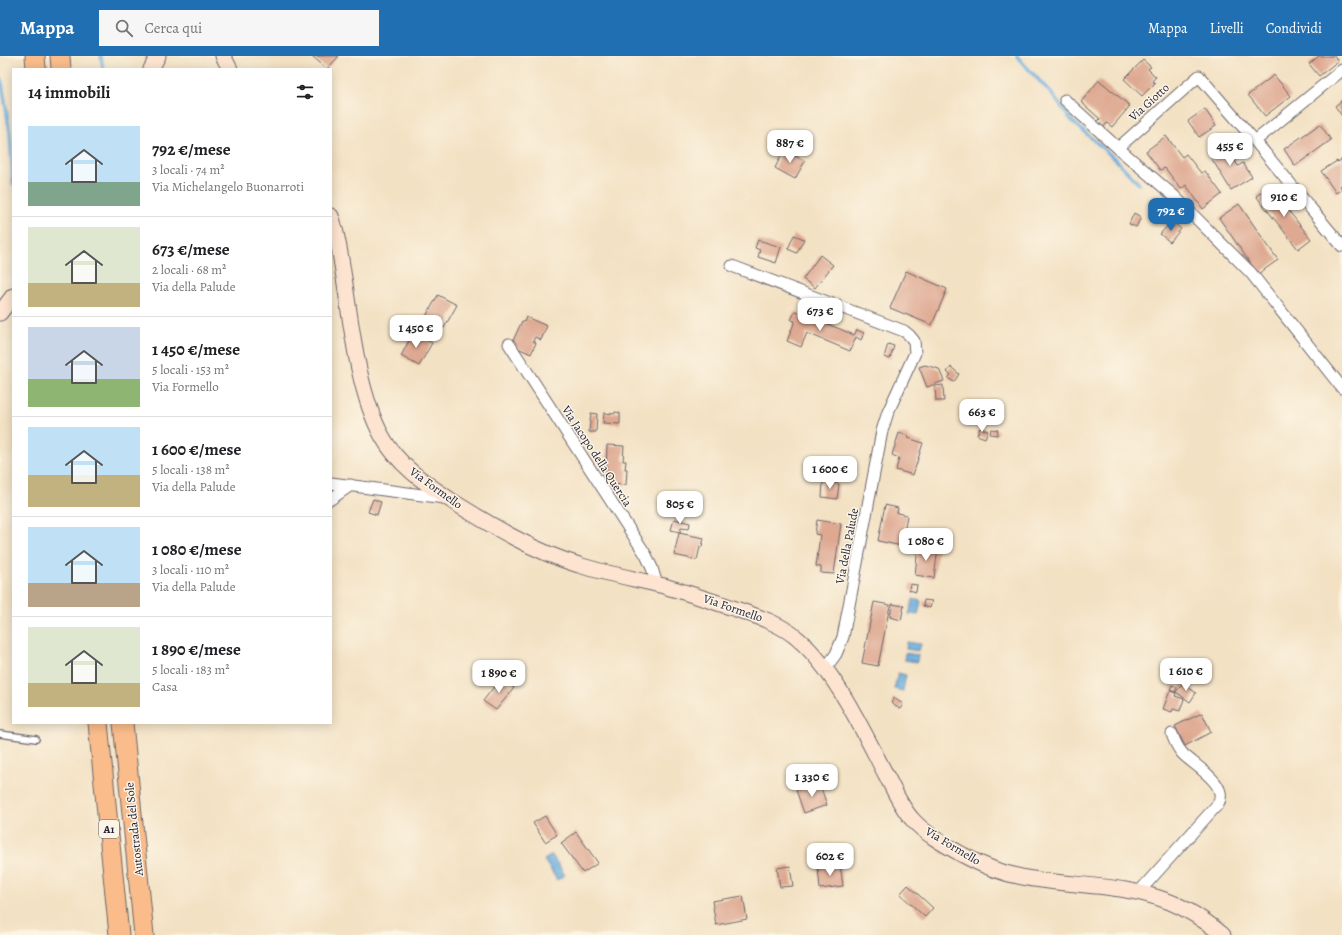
<!DOCTYPE html>
<html lang="it">
<head>
<meta charset="utf-8">
<style>
  :root { --surface:#fff; --page:#f6f6f6; --text:#202124; --muted:#757577; --line:#e0e0e0; --accent:#1f6fb2 }
  body { margin:0; font-family:Alegreya,serif; background:var(--page); color:var(--text); height:100vh; display:flex; flex-direction:column; font-size:15px; white-space:nowrap }
  * { box-sizing:border-box; margin:0 }
  p { font-size:13px; color:var(--muted) }
  .icon { flex:none; width:22px; height:22px; fill:none; stroke:currentColor; stroke-width:2; stroke-linecap:round; stroke-linejoin:round }
  .map { position:relative; flex:1; overflow:hidden }
  .panel { position:absolute; left:12px; top:12px; width:320px; height:656px; display:flex; flex-direction:column; background:var(--surface); border-radius:0px; box-shadow:0 2px 10px #0003 }
  .panel>* { flex:none }
  .price { position:absolute; translate:-50% -34px; padding:0 9px; border-radius:8px; background:#fff; color:#222; font-size:13px; line-height:26px; filter:drop-shadow(0 1px 2px #0008) }
  .price::after { content:''; position:absolute; left:50%; top:24px; width:12px; height:9px; margin-left:-6px; background:inherit; clip-path:polygon(0 0,100% 0,50% 100%) }
  .price.current { background:var(--accent); color:#fff }
  ul { padding:0; list-style:none }
  li { display:flex; align-items:center; gap:12px; height:100px; padding:0 16px }
  li+li { border-top:1px solid var(--line) }
  li span { display:grid; place-items:center; flex:none; width:112px; height:80px; border-radius:0px; color:#555 }
  li>.icon { margin-inline-start:auto }
  span .icon { width:48px; height:48px; fill:#fffc; stroke-width:1 }
  li b { font-size:17px }
  h2 { display:flex; justify-content:space-between; align-items:center; height:48px; padding:0 16px; font-size:17px }
  header { display:flex; align-items:center; gap:24px; box-sizing:border-box; height:56px; padding:0 20px; background:var(--accent); color:#fff }
  header strong { font-size:19px }
  nav { display:flex; gap:22px; margin-inline-start:auto; font-size:14px }
  .search { width:280px; height:36px; background:var(--page); display:flex; align-items:center; gap:10px; box-sizing:border-box; padding:0 14px; border-radius:0px; color:var(--muted); font-size:15px }
  .map>svg:first-child { display:block }
  .water { fill:#67acdd; stroke:#44678c }
  .lines { fill:none; stroke-linecap:round; stroke-linejoin:round }
  .stream { stroke:#67acdd; stroke-width:3.5 }
  .building { fill:#dea891 }
  .service-casing { stroke:#6b656b; stroke-width:8 }
  .minor-casing { stroke:#6b656b; stroke-width:13 }
  .secondary-casing { stroke:#6b656b; stroke-width:17 }
  .motorway-casing { stroke:#6b656b; stroke-width:21 }
  .service { stroke:#fff; stroke-width:5.5 }
  .minor { stroke:#fff; stroke-width:11 }
  .secondary { stroke:#fde4d0; stroke-width:15 }
  .motorway { stroke:#f9bc8a; stroke-width:19 }
  .labels { text-anchor:middle; stroke-width:3; stroke-linejoin:round; paint-order:stroke }
  .shield { fill:#fcf5e5; stroke:#63616e; stroke-width:1 }
  .shield-label { font-size:11px; font-weight:bold; fill:#22223b }
  .street-label { font-size:12px; fill:#22223b; stroke:#fcf5e5 }
</style>
</head>
<body>
<header>
<strong>Mappa</strong>
<div class="search"><svg class="icon" aria-label="search" viewBox="0 0 24 24"><circle cx="10" cy="10" r="6"/><path d="M15 15l6 6"/></svg>Cerca qui</div>
<nav><a>Mappa</a><a>Livelli</a><a>Condividi</a></nav>
</header>
<div class="map">
<svg width="1342" height="879" viewBox="0 0 1342 879">
  <rect width="100%" height="100%" fill="#fcf5e5"/>
  <filter id="ink" filterUnits="userSpaceOnUse"><feTurbulence type="fractalNoise" baseFrequency=".025" numOctaves="2"/><feDisplacementMap in="SourceGraphic" scale="8" xChannelSelector="R" yChannelSelector="G"/><feConvolveMatrix kernelMatrix="1 2 1 2 8 2 1 2 1" color-interpolation-filters="sRGB"/></filter>
  <filter id="wash" filterUnits="userSpaceOnUse"><feTurbulence type="fractalNoise" baseFrequency=".012" numOctaves="4" result="noise"/><feDisplacementMap in="SourceGraphic" scale="16" xChannelSelector="R" yChannelSelector="G"/><feGaussianBlur stdDeviation="0.9" result="paint"/><feColorMatrix in="noise" values="0 0 0 0 0 0 0 0 0 0 0 0 0 0 0 0 0 1.4 0 .05"/><feComposite in="paint" operator="in"/></filter>
  <g filter="url(#wash)">
    <rect width="100%" height="100%" fill="#f3e1c3"/>
    <path class="water" d="M913 543 921 545 918 559 909 558Z
      M907 586 921 588 919 595 906 593Z
      M905 597 918 599 917 606 904 604Z
      M898 617 906 619 903 635 894 633Z
      M552 799 565 819 557 824 544 804Z"/>
    <g class="lines">
      <path class="stream" d="M101 0 103 13
        M1017 0 1020 4 1051 37 1072 65 1115 103 1139 128
        M0 22 2 27 10 77 13 128"/>
    </g>
    <g id="blocks">
      <path class="building" d="M312 0H339L327 13Z
        M1319 0H1334L1338 5 1319 20 1309 8Z
        M1143 4 1151 11 1148 13 1156 21 1152 25 1155 27 1142 40 1124 23Z
        M1274 19 1291 40 1265 60 1248 39Z
        M1099 24 1130 50 1112 71 1107 67 1103 72 1097 66 1100 63 1081 46Z
        M1342 44V60L1335 50Z
        M1205 53 1216 70 1199 81 1188 65Z
        M1320 68 1331 84 1295 110 1284 93Z
        M1166 80 1182 101 1186 98 1201 117 1205 115 1222 138 1203 153 1186 129 1181 133 1165 112 1160 114 1146 95Z
        M1228 88 1237 101 1234 103 1238 110 1243 107 1252 121 1231 134 1210 100Z
        M784 94 805 105 795 123 775 112Z
        M1342 103V129L1340 130 1342 133 1336 137 1321 115 1337 105 1338 106Z
        M1269 130 1311 183 1298 193 1256 140Z
        M1239 148 1278 204 1258 218 1219 162Z
        M1134 157 1141 161 1136 171 1129 168Z
        M1172 165 1181 173 1170 186 1160 178Z
        M794 179 804 183 797 197 788 193Z
        M758 184 781 191 776 207 758 201 760 194 755 192Z
        M820 199 833 209 815 232 803 223Z
        M906 215 947 233 932 269 890 252Z
        M438 239 457 249 444 272 425 262Z
        M795 255 816 264 815 267 821 269 823 266 854 279 857 274 864 277 861 284 856 281 850 295 807 277 801 291 787 285 795 265 791 264Z
        M526 261 547 270 541 284 535 281 533 285 536 287 531 298 511 289 522 265 524 266Z
        M413 277 432 287 419 310 401 300Z
        M888 288 894 290 890 303 884 301Z
        M925 309 939 313 944 325 927 331 919 311Z
        M951 311 959 318 954 326 948 322 951 319 947 316Z
        M943 329 944 345H936L935 330Z
        M615 356 620 357V368L603 367 604 357 614 358Z
        M591 357 597 358 596 376H589Z
        M980 372 988 375 985 382 977 379Z
        M991 373 998 374 997 379 990 378Z
        M899 377 909 380 908 382 923 387 913 419 896 414 899 402 892 399Z
        M607 389 624 390 623 405H626L625 413H627L626 429 610 428V421H606Z
        M823 426 839 428 837 443 822 441Z
        M373 443 381 446 377 459 368 456Z
        M885 449 898 452 897 457 907 459 902 490 878 485Z
        M674 463 690 467 689 473 681 472 680 476 671 474Z
        M817 464 841 468 834 518 821 517V511L816 510 820 479 815 478Z
        M679 477 704 482 702 491H700L697 504 674 499Z
        M918 490 938 492 934 522 915 519Z
        M910 528 917 529 916 536 909 534Z
        M924 544 932 545 930 552 923 550Z
        M874 546 890 549 878 610 862 607Z
        M892 548 904 550 901 564 890 561Z
        M501 622 514 632 496 654 483 645Z
        M1183 627 1196 637 1190 646 1176 636Z
        M1172 629 1177 631 1175 636 1170 634Z
        M1170 635 1176 637 1175 640 1184 643 1180 655 1173 653 1172 656 1163 653Z
        M894 642 903 648 900 653 891 647Z
        M1202 657 1211 676 1185 690 1175 670Z
        M819 726 827 749 804 757 796 734Z
        M545 760 557 779 545 786 533 767Z
        M576 776 598 807 583 817 561 787Z
        M840 808 843 830 820 833 818 811Z
        M790 810 793 830 780 831 777 812Z
        M908 829 933 852 925 861 900 838Z
        M743 840 747 863 716 869 712 845Z"/>
    </g>
  </g>
  <g filter="url(#ink)">
    <use href="#blocks" fill-opacity="0" stroke="#6b656b" stroke-width="1"/>
    <g class="lines">
      <g class="service-casing">
        <path id="service" d="M0 678 36 683"/>
      </g>
      <g class="minor-casing">
        <path id="minor" d="M1065 44 1118 92 1174 140 1251 217 1342 332
          M1255 85 1342 14
          M1118 92 1199 20 1255 85 1342 190
          M732 210 904 275 909 279 914 285 915 297 888 356 882 375 843 581 836 598 825 613
          M509 288 646 499 652 512 657 529
          M331 427 445 442
          M331 443 351 429
          M1138 837 1218 748C1230 728 1193 709 1182 697 1177 691 1174 684 1172 678"/>
      </g>
      <g class="secondary-casing">
        <path id="secondary" d="M223 0 230 13
          M151 13 158 0
          M331 160C339 182 341 205 345 228 352 275 359 338 382 380 398 410 428 429 455 447 494 471 535 496 579 509 607 518 636 523 664 530 688 537 712 545 736 553 758 561 780 567 798 583 835 614 864 677 886 719 894 734 901 751 912 763 925 778 945 789 963 799 981 809 1001 817 1022 821 1071 831 1123 827 1170 846 1190 854 1207 866 1223 879
          M0 257 13 240"/>
      </g>
      <g class="motorway-casing">
        <path id="motorway" d="M35 0 36 13
          M60 0 61 13
          M98 667 119 879
          M123 667 144 879"/>
      </g>
      <use href="#service" class="service"/>
      <use href="#minor" class="minor"/>
      <use href="#secondary" class="secondary"/>
      <use href="#motorway" class="motorway"/>
    </g>
  </g>
  <g class="labels">
    <rect class="shield" x="99" y="764" width="20" height="18" rx="3"/>
    <g class="shield-label">
      <text x="109" y="777">A1</text>
    </g>
    <g class="street-label">
      <text transform="translate(1149 46) rotate(-42)" y="4">Via Giotto</text>
      <text transform="translate(597 400) rotate(57)" y="4">Via Jacopo della Quercia</text>
      <text transform="translate(436 432) rotate(36)" y="4">Via Formello</text>
      <text transform="translate(847 490) rotate(-79)" y="4">Via della Palude</text>
      <text transform="translate(733 552) rotate(19)" y="4">Via Formello</text>
      <text transform="translate(134 773) rotate(-96)" y="4">Autostrada del Sole</text>
      <text transform="translate(953 790) rotate(31)" y="4">Via Formello</text>
    </g>
  </g>
</svg>
<b class="price" style="left:790px;top:108px">887 €</b>
<b class="price" style="left:1230px;top:111px">455 €</b>
<b class="price" style="left:1284px;top:162px">910 €</b>
<b class="price current" style="left:1171px;top:176px">792 €</b>
<b class="price" style="left:820px;top:276px">673 €</b>
<b class="price" style="left:416px;top:293px">1 450 €</b>
<b class="price" style="left:982px;top:377px">663 €</b>
<b class="price" style="left:830px;top:434px">1 600 €</b>
<b class="price" style="left:680px;top:469px">805 €</b>
<b class="price" style="left:926px;top:506px">1 080 €</b>
<b class="price" style="left:1186px;top:636px">1 610 €</b>
<b class="price" style="left:499px;top:638px">1 890 €</b>
<b class="price" style="left:812px;top:742px">1 330 €</b>
<b class="price" style="left:830px;top:821px">602 €</b>
<section class="panel">
<h2>14 immobili<svg class="icon" aria-label="filters" viewBox="0 0 24 24"><path d="M4 7h16M4 17h16"/><circle cx="9" cy="7" r="2"/><circle cx="15" cy="17" r="2"/></svg></h2>
<ul>
<li><span style="background:linear-gradient(#bfe0f5 70%,#7fa58c 0)"><svg class="icon" aria-label="home" viewBox="0 0 24 24"><path d="M3 11l9-7 9 7M6 9v11h12V9"/></svg></span><div><b>792 €/mese</b><p>3 locali · 74 m²</p><p>Via Michelangelo Buonarroti</p></div></li>
<li><span style="background:linear-gradient(#dfe7d0 70%,#c2b280 0)"><svg class="icon" aria-label="home" viewBox="0 0 24 24"><path d="M3 11l9-7 9 7M6 9v11h12V9"/></svg></span><div><b>673 €/mese</b><p>2 locali · 68 m²</p><p>Via della Palude</p></div></li>
<li><span style="background:linear-gradient(#c9d6e8 65%,#8fb573 0)"><svg class="icon" aria-label="home" viewBox="0 0 24 24"><path d="M3 11l9-7 9 7M6 9v11h12V9"/></svg></span><div><b>1 450 €/mese</b><p>5 locali · 153 m²</p><p>Via Formello</p></div></li>
<li><span style="background:linear-gradient(#bfe0f5 60%,#c2b280 0)"><svg class="icon" aria-label="home" viewBox="0 0 24 24"><path d="M3 11l9-7 9 7M6 9v11h12V9"/></svg></span><div><b>1 600 €/mese</b><p>5 locali · 138 m²</p><p>Via della Palude</p></div></li>
<li><span style="background:linear-gradient(#bfe0f5 70%,#b9a48a 0)"><svg class="icon" aria-label="home" viewBox="0 0 24 24"><path d="M3 11l9-7 9 7M6 9v11h12V9"/></svg></span><div><b>1 080 €/mese</b><p>3 locali · 110 m²</p><p>Via della Palude</p></div></li>
<li><span style="background:linear-gradient(#dfe7d0 70%,#c2b280 0)"><svg class="icon" aria-label="home" viewBox="0 0 24 24"><path d="M3 11l9-7 9 7M6 9v11h12V9"/></svg></span><div><b>1 890 €/mese</b><p>5 locali · 183 m²</p><p>Casa</p></div></li>
</ul>
</section>
</div>
</body>
</html>
